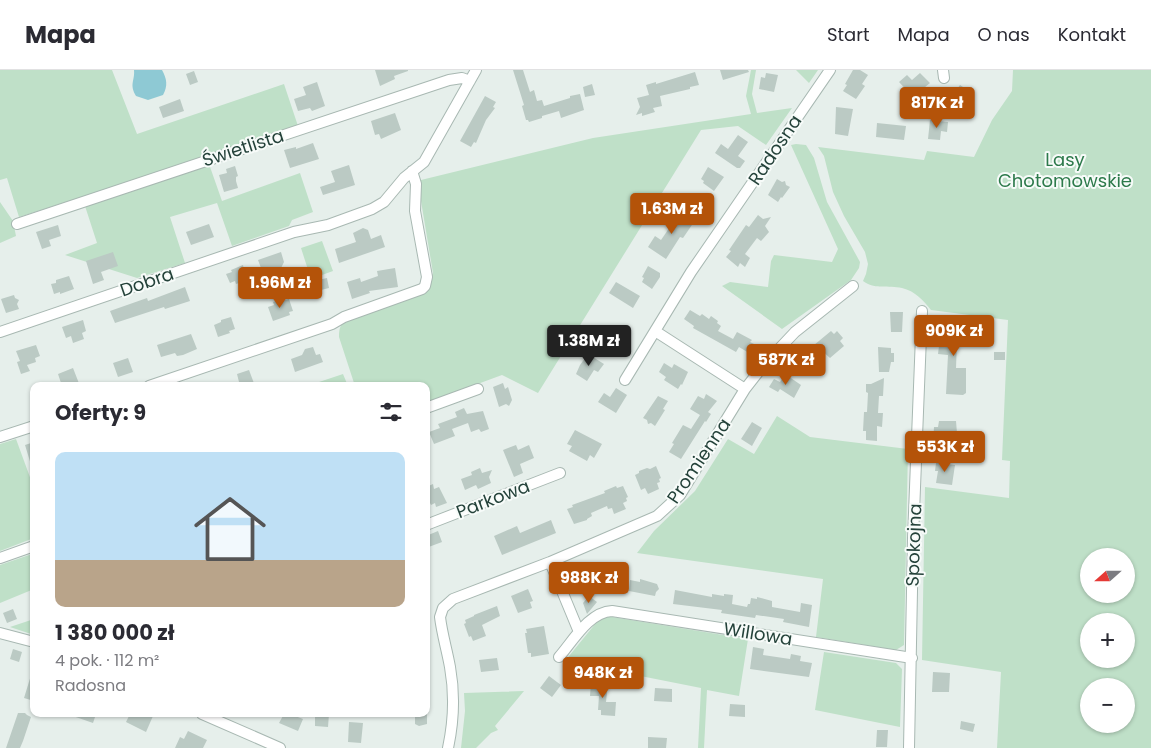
<!DOCTYPE html>
<html lang="pl">
<head>
<meta charset="utf-8">
<style>
  :root { --surface:#fff; --page:#f2f2f3; --text:#2b2b33; --muted:#7c7c81; --line:#e1e1e2; --accent:#b45309 }
  body { margin:0; font-family:Poppins,sans-serif; background:var(--page); color:var(--text); height:100vh; display:flex; flex-direction:column; font-size:19px; white-space:nowrap }
  * { box-sizing:border-box; margin:0 }
  p { font-size:16px; color:var(--muted) }
  .icon { flex:none; width:28px; height:28px; fill:none; stroke:currentColor; stroke-width:2; stroke-linecap:round; stroke-linejoin:round }
  .map { position:relative; flex:1; overflow:hidden }
  .details { position:absolute; left:30px; top:312px; width:400px; height:335px; display:flex; flex-direction:column; background:var(--surface); border-radius:10px; box-shadow:0 1px 4px #0004 }
  .details>* { flex:none }
  .needle { width:32px; rotate:249deg }
  .buttons { position:absolute; left:1080px; top:478px; display:grid; gap:10px }
  .buttons a { display:grid; place-items:center; width:55px; height:55px; border-radius:50%; background:var(--surface); box-shadow:0 1px 4px #0004; font-size:25px }
  .price { position:absolute; translate:-50% -42px; padding:0 11px; border-radius:5px; background:var(--accent); color:#fff; font-size:16px; line-height:32px; filter:drop-shadow(0 1px 2px #0008) }
  .price::after { content:''; position:absolute; left:50%; top:30px; width:15px; height:11px; margin-left:-8px; background:inherit; clip-path:polygon(0 0,100% 0,50% 100%) }
  .price.current { background:#222; color:#fff }
  ul { padding:0; list-style:none }
  li { display:grid; align-content:center; gap:10px; height:265px; padding:0 25px }
  li span { display:grid; place-items:center; height:155px; border-radius:10px; color:#555 }
  li>.icon { margin-inline-start:auto }
  span .icon { width:90px; height:90px; fill:#fffc; stroke-width:1 }
  li b { font-size:21px }
  h2 { display:flex; justify-content:space-between; align-items:center; height:60px; padding:0 25px; font-size:21px }
  header { display:flex; align-items:center; gap:30px; box-sizing:border-box; height:70px; padding:0 25px; background:var(--surface); border-bottom:1px solid var(--line) }
  header strong { font-size:24px }
  nav { display:flex; gap:28px; margin-inline-start:auto; font-size:18px }
  .map>svg:first-child { display:block }
  .green { fill:#bfe0c8; fill-rule:evenodd }
  .water { fill:#8ec9d4 }
  .building { fill:#bbcac4 }
  .lines { fill:none; stroke-linecap:round; stroke-linejoin:round }
  .minor-casing { stroke:#a8b8b2; stroke-width:12 }
  .minor { stroke:#fff; stroke-width:10 }
  .labels { text-anchor:middle; stroke-width:4; stroke-linejoin:round; paint-order:stroke }
  .street-label { font-size:18px; fill:#24423a; stroke:#f7fbf9 }
  .park-label { font-size:18px; fill:#2d7a4b; stroke:#f7fbf9 }
</style>
</head>
<body>
<header>
<strong>Mapa</strong>
<nav><a>Start</a><a>Mapa</a><a>O nas</a><a>Kontakt</a></nav>
</header>
<div class="map">
<svg width="1151" height="678" viewBox="0 0 1151 678">
  <rect width="100%" height="100%" fill="#e6efeb"/>
  <path class="green" d="M0 0H112L137 64 284 14 298 56 153 105 19 147 7 108 0 110Z
    M751 0H756L752 24 757 43 792 38 766 75 738 56 701 60 538 323 502 305 426 333V316H355L339 267C339 259 340 255 346 249L424 223 433 203 421 131V110L593 68 751 44 746 26Z
    M796 0H818L809 13Z
    M1013 0H1151V678H997L1001 602 922 590 925 417 1009 428 1010 391 1002 390 1008 250 931 240C923 230 915 221 902 218 888 215 875 220 863 211L866 204 868 194 865 182 844 146 833 122 824 86 818 77 924 90 927 81 974 87 992 50 1012 21ZM1089 486H1126V524H1089ZM1089 551H1126V589H1089ZM1089 616H1126V654H1089Z
    M796 74 806 75 814 88 827 132 860 192 859 198 851 210 782 259 722 216 730 212 768 217 771 191 774 185 832 192 838 179 791 75Z
    M209 94 222 131 300 103 313 142 292 150 289 156 232 176 217 133 170 147 185 193 137 208 65 185 97 173 85 136 139 119Z
    M0 132 13 151 16 166 0 173Z
    M322 171 333 201 311 209 301 178Z
    M343 304 348 316H307Z
    M777 346 810 367 908 379 904 575 896 580 816 567 823 509 637 483 654 461 695 421 728 369 754 384Z
    M16 369 31 410 34 409V468L0 481V374Z
    M32 484 34 491V519L0 533V495Z
    M606 546 748 569 739 626 707 620 704 678H698L701 618 565 591 600 548Z
    M34 549V565L10 557Z
    M824 582 896 593 902 599 900 657 815 640Z
    M524 621 495 656 498 660 491 663 476 678H461L465 641 464 623Z"/>
  <path class="water" d="M134 0H162C167 9 168 16 163 25L148 30 136 26C129 14 135 11 134 0Z"/>
  <path class="building" d="M375 0H408V1L394 6 395 9 380 16Z
    M513 0H523L530 22 534 20 537 31 542 30 544 36 570 28V26L580 24 584 40 561 48 559 41 542 46V48L529 52 528 50H526L522 36 524 35Z
    M720 0H748L749 2 723 10Z
    M853 0H860L868 5 862 14 865 16 856 29 843 21 847 15 845 14Z
    M194 1 198 12 190 15 186 4Z
    M695 2 699 15 690 17V19L660 26 662 36 653 38 655 42 642 46V43L636 45 640 37 637 28 649 25 646 15 656 12V14Z
    M766 3 778 5 774 22 759 19 761 7 765 8Z
    M920 3 930 13 913 27 899 12 907 5 912 10Z
    M317 12 325 36 312 41 310 38 298 41 294 29 306 25 303 17Z
    M592 14 595 25 585 27 583 17Z
    M960 15 972 23 967 30 965 29 960 36 957 34 954 39 946 34Z
    M485 26 496 32 493 37 495 38 486 50 476 73 474 72 471 77 460 71Z
    M180 29 184 41 163 48 159 37Z
    M836 37 853 39 848 66 835 64Z
    M395 43 401 60 381 69 379 64 375 65 371 51Z
    M930 50 948 52 947 62 941 61 940 70 928 69Z
    M877 53 906 56 904 70 876 67Z
    M738 65 748 72 738 86 745 91 740 98H737L715 83 721 74 728 79Z
    M313 73 319 89 290 98 284 80 296 77V79Z
    M349 95 355 115 323 125 320 117 335 112 331 101Z
    M235 96 238 106 236 107V111L238 118 224 122 219 105 227 103 226 99Z
    M708 97 724 107 714 121 703 113 704 111 701 109Z
    M777 109 782 112 785 111 786 115 790 117 782 128 781 127 778 132 768 125Z
    M678 141 694 152 683 168 680 167 666 189 648 177 655 166 661 170 672 154 668 152 673 144 675 146Z
    M758 145 763 149 771 147 765 156 769 162 761 171 757 168 745 184 750 188 745 197 740 193 738 197 726 187 731 181 729 180 746 155 749 157Z
    M209 154 214 167 191 175 186 162Z
    M58 155 61 166 49 170 51 176 42 179 36 162Z
    M363 158 368 160 371 169 381 165 385 177 339 193 335 179 356 172 353 163Z
    M113 182 118 196 101 202 104 210 93 214 86 191Z
    M281 182 284 192 281 198 276 200 277 202 264 206 258 190Z
    M243 195 244 200 248 202 246 206 248 210 236 214 235 211 230 213 226 204 232 202 231 200Z
    M648 196 660 203V207L652 219 642 212 644 208 642 207Z
    M395 198 398 217 369 221 370 223 352 229 347 212 360 208 361 212 378 206 377 201Z
    M69 206 74 219 60 224V222L54 224 51 214 56 213V210Z
    M327 208 329 218 321 220 318 210Z
    M616 212 640 226 633 238 609 223Z
    M185 217 190 231 165 239 164 237 115 253 110 241 147 228 148 231Z
    M14 225 15 228 19 230 17 234 19 239 6 243 1 229Z
    M282 229V231L289 229 293 241 289 242 290 245 273 251 268 237 274 235 273 232Z
    M690 240 700 246 702 244 709 249 711 246 718 251 717 253 721 256 718 261 733 269 737 262 752 270 750 272 754 274 749 283 739 277 736 282 693 258 694 256 684 249Z
    M890 242H903L902 262H891Z
    M231 247 235 259 229 261 230 263 218 267 214 255 221 252V250Z
    M946 248 964 249 963 265 957 271 956 298H966V323L963 325 946 324 948 285 938 284 939 276H945Z
    M83 250 86 261 82 263 84 269 73 273 71 266 66 268 62 257Z
    M613 255 631 266 626 274 623 272 616 283 605 276 612 265 608 263Z
    M831 261 834 264 837 261 843 268 840 271 844 276 830 288 821 280 802 301 790 289 804 276 808 280Z
    M191 264 197 279 183 285 177 286 175 283 161 287 157 275Z
    M36 275 40 286 35 288 36 292 27 295 30 301 21 304 17 292 20 291 16 281Z
    M313 277 316 285 320 284 323 292 295 302 291 289 302 285 305 279Z
    M878 277 891 278V283H894V292H891L889 302H879Z
    M994 282H1005V290H994Z
    M588 284 604 294 598 302 594 300 587 311 576 304 580 295Z
    M128 288 133 302 118 307 113 293Z
    M664 293 672 298 674 294 688 302 682 315 681 314 678 319 664 310 666 307 659 302Z
    M73 298 80 316H62L58 304Z
    M249 300 255 316H240L237 304Z
    M785 304 801 315 794 328 780 319 778 322 769 317 774 309 780 312Z
    M884 308 883 326H879L878 343H883L882 357 877 356V371L866 370V361H863L864 342H867L868 323 866 322V314H871Z
    M503 313 505 319 508 317 512 330 509 336 506 334 499 337 493 317Z
    M616 318 627 325 616 343 598 332 604 323 610 327Z
    M706 324 717 331 708 342 711 344 706 352 705 351 681 389 669 382 674 374 672 373 683 355 691 359 700 345 690 339 698 326 704 329Z
    M658 326 668 331 663 339 665 340 655 356 651 353 648 354 647 350 643 348Z
    M464 338 467 344 483 341 489 359 481 362 479 359 471 362 468 353 452 359 455 366 434 374 429 362 440 358 438 354 457 347 455 342Z
    M939 351H956L958 375 933 374 934 357H938Z
    M752 352 762 358 752 376 741 369Z
    M575 360 602 374 594 388 590 385 587 391 569 381 572 376 567 374Z
    M34 372V398H32L25 375Z
    M516 375 518 380 529 375 534 388 520 394 523 403 514 407 503 380Z
    M943 391 946 394 955 395 952 415 936 413 938 401H935L936 393H940Z
    M656 396 661 408 659 409 660 412 657 413 659 419 648 424 645 418 641 420 635 405 639 403V401L647 398 650 399Z
    M480 398 482 403 492 400 489 407 491 413 478 419 476 415 465 420 461 409 472 405 471 402Z
    M433 414 434 419 439 417 447 433 436 437 435 433 431 435 429 431 426 432V417Z
    M616 416 617 418 623 416 628 427 626 428 627 431 623 433 626 439 614 444 612 438 608 439 607 436 591 443 592 446 587 449V450L574 454 567 439 573 437 572 435 605 423 604 421Z
    M551 450 556 463 502 485 494 466 517 456 520 463Z
    M438 461 442 472 426 478V466Z
    M593 495 601 514 583 523 575 503Z
    M640 509 657 514 659 519 656 522 655 526 629 521 630 510 640 512Z
    M528 519 533 531 530 532 532 538 518 543 511 526Z
    M675 520 712 527V524L724 526V524L733 525 732 534 747 537 748 534H750L751 528 757 529V527L772 531V537L800 542 801 533 812 535 809 557 783 552 784 549 756 545 755 548 721 543 722 540 673 534Z
    M589 526 597 532 587 544 583 533Z
    M497 536 500 546 482 555 486 566 473 571 471 566 469 567 464 554 466 553 465 550 474 546V545Z
    M13 539 17 549 7 553 3 543Z
    M544 556 549 584 531 587V583H528L525 563H527L526 559Z
    M753 577 764 579 763 585 790 589 791 584 801 586 800 591 812 593 809 607 750 599Z
    M13 579 22 582 19 592 10 589Z
    M497 588 499 600 481 602 479 590Z
    M32 602H34V631L24 628Z
    M933 602 950 603 949 622H932Z
    M549 606 561 615 552 627 540 618Z
    M591 613H608L606 632H616L615 646 601 645V640H598L599 626H590Z
    M655 618 672 619V632L654 631Z
    M730 634 745 635V647L729 646Z
    M18 643H25L27 645 31 647 23 671 20 678H6Z
    M70 644H96L93 653 70 645Z
    M130 644H148L153 646 146 662 126 652Z
    M284 644H290L303 649 298 661 279 653Z
    M315 644H329L328 657 315 656Z
    M415 644H427V654L419 656 415 654Z
    M961 651 975 654 973 662 960 659Z
    M349 652 363 653 361 673 348 672Z
    M877 660H888L887 677H876Z
    M188 661 207 670 203 678H175L180 667 184 669Z
    M648 667 667 668 666 678H648Z"/>
  <g class="lines">
    <g class="minor-casing">
      <path id="minor" d="M943 0 944 8
        M17 154 449 10 462 8 470 11
        M655 261 745 319
        M0 262 294 162 328 155 372 139 384 132 404 108 424 92 476 0
        M625 310 691 202 830 0
        M149 316 332 254 344 247 422 219 425 216 427 207 415 141 416 114 412 101
        M426 338 478 319
        M0 367 34 356
        M426 455 560 403
        M0 488 34 476
        M550 492 579 562
        M0 563 34 572
        M559 587C573 571 589 542 612 541L912 588
        M202 644 280 678
        M448 678C454 650 455 625 450 597 447 580 442 564 440 547L443 538 453 529 550 492 657 446 680 425 745 319 763 296 795 262 853 216
        M909 678 913 468 922 241"/>
    </g>
    <use href="#minor" class="minor"/>
  </g>
  <g class="labels">
    <g class="street-label">
      <text transform="translate(243 78) rotate(-18)" y="6">Świetlista</text>
      <text transform="translate(775 80) rotate(-56)" y="6">Radosna</text>
      <text transform="translate(147 212) rotate(-19)" y="6">Dobra</text>
      <text transform="translate(699 391) rotate(-56)" y="6">Promienna</text>
      <text transform="translate(493 429) rotate(-21)" y="6">Parkowa</text>
      <text transform="translate(914 475) rotate(-88)" y="6">Spokojna</text>
      <text transform="translate(758 564) rotate(9)" y="6">Willowa</text>
    </g>
    <g class="park-label">
      <text x="1065" y="96">Lasy<tspan x="1065" dy="21">Chotomowskie</tspan></text>
    </g>
  </g>
</svg>
<div class="buttons">
<a><svg class="needle" viewBox="-14 -14 28 28"><path d="M0-13l5 13h-10z" fill="#e53935"/><path d="M0 13l5-13h-10z" fill="#7c7c81"/></svg></a>
<a>+</a>
<a>−</a>
</div>
<b class="price" style="left:937px;top:59px">817K zł</b>
<b class="price" style="left:672px;top:165px">1.63M zł</b>
<b class="price" style="left:280px;top:239px">1.96M zł</b>
<b class="price" style="left:954px;top:287px">909K zł</b>
<b class="price current" style="left:589px;top:297px">1.38M zł</b>
<b class="price" style="left:786px;top:316px">587K zł</b>
<b class="price" style="left:945px;top:403px">553K zł</b>
<b class="price" style="left:589px;top:534px">988K zł</b>
<b class="price" style="left:603px;top:629px">948K zł</b>
<section class="details">
<h2>Oferty: 9<svg class="icon" aria-label="filters" viewBox="0 0 24 24"><path d="M4 7h16M4 17h16"/><circle cx="9" cy="7" r="2"/><circle cx="15" cy="17" r="2"/></svg></h2>
<ul>
<li><span style="background:linear-gradient(#bfe0f5 70%,#b9a48a 0)"><svg class="icon" aria-label="home" viewBox="0 0 24 24"><path d="M3 11l9-7 9 7M6 9v11h12V9"/></svg></span><div><b>1 380 000 zł</b><p>4 pok. · 112 m²</p><p>Radosna</p></div></li>
</ul>
</section>
</div>
</body>
</html>
